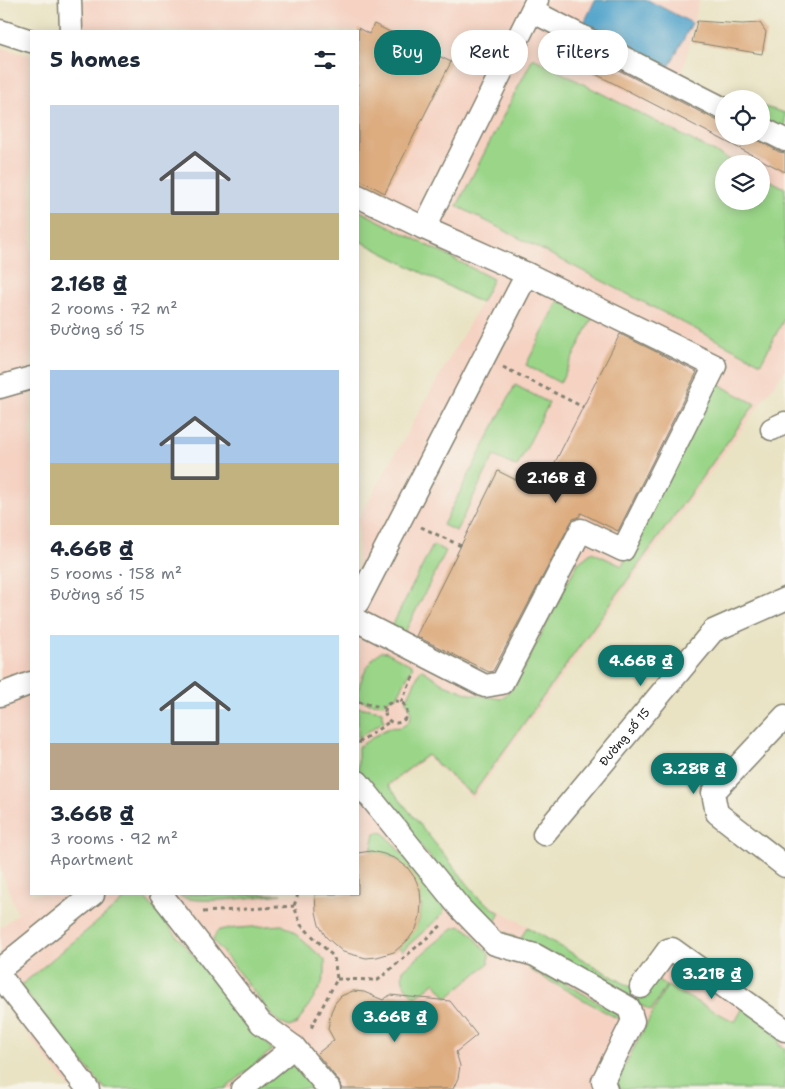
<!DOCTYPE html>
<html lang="en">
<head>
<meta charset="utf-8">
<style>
  :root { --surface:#fff; --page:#f6f6f7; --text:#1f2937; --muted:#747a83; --accent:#0f766e }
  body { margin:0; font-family:"Shantell Sans",sans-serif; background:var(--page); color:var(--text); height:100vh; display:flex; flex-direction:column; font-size:19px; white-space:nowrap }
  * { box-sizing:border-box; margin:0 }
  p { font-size:16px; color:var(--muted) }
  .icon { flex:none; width:28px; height:28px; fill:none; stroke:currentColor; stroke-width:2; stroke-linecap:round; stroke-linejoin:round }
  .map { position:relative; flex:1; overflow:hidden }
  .details { position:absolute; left:30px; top:30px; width:329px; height:865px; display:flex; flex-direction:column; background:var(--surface); border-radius:0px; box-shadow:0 2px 12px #0003 }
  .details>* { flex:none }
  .guide { position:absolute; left:374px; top:30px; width:336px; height:45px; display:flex; gap:10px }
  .tools { position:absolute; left:715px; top:90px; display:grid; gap:10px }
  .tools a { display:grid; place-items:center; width:55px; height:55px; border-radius:50%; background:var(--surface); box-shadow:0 2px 12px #0003; font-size:25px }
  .price { position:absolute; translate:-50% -42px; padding:0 11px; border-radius:18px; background:var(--accent); color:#fff; font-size:16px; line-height:32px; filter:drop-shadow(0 1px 2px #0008) }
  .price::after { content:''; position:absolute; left:50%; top:30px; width:15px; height:11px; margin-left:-8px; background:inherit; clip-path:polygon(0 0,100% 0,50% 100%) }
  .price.on { background:#222; color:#fff }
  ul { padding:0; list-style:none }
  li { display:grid; align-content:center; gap:10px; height:265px; padding:0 20px }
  li span { display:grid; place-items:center; height:155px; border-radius:0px; color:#555 }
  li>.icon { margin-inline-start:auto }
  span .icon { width:90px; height:90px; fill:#fffc; stroke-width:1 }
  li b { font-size:21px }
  h2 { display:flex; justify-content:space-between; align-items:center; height:60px; padding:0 20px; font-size:21px }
  .tag { padding:0 18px; border-radius:22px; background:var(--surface); box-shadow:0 2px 12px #0003; font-size:18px; line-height:45px }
  .tag.on { background:var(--accent); color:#fff }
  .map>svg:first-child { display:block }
  .built { fill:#f5d2c2; fill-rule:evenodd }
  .green { fill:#9ad588; stroke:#5b7852 }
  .water { fill:#4fa3cb; stroke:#366074 }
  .building { fill:#ddac7f }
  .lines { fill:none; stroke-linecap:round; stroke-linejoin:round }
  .minor-casing { stroke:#828070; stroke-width:25 }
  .path { stroke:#828070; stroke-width:3; stroke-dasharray:4 4; stroke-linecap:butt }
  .minor { stroke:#fff; stroke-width:22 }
  .labels { text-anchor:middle; stroke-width:4.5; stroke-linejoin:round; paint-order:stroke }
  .street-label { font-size:12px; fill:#1c1c1c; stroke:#f7f3e8 }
</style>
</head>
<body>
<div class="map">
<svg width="785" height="1089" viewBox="0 0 785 1089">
  <rect width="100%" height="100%" fill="#f7f3e8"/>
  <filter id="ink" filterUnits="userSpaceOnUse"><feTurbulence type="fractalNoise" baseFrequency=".02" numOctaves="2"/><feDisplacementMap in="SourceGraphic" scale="10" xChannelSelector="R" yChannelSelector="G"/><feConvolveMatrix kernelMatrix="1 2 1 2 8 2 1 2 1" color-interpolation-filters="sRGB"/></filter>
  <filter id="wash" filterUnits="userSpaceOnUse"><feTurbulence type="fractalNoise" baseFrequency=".0096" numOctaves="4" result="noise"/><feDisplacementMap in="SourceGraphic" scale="20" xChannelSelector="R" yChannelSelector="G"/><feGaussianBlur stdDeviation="1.12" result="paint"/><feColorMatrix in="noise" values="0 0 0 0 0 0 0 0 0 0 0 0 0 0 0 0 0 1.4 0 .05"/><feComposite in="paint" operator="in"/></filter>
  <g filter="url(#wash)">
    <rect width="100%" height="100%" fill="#e9e3c4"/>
    <path class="built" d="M78 0H699L681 80 740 99H724V136H761V106L785 113V370L473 799 427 757 389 787 479 898 644 995 671 953 785 1036V1089H70L0 998V928L35 900 17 913 0 867V47L31 56V894H358V519L481 303 358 240V31H78ZM724 164H761V201H724Z"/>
    <path class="green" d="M533 58 738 164H724V201H761V176L785 188V317L761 363 457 206Z
      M761 106 785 113V131L761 119Z
      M358 210 493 279 481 303 358 240Z
      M559 300 593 317 560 383 526 365Z
      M716 383 755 404 472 795 427 755 388 785 479 898 500 913 493 926 520 940 527 927 644 995 657 979 666 986 651 1011 533 945 496 936 358 771V747C368 741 378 733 389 728 393 727 397 728 401 727 414 722 413 710 406 701L421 669 444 684 470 694 501 699 515 686 577 564 592 552 622 566Z
      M515 385 549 403 517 467 494 456 456 531 443 525Z
      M433 545 446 551 403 636 390 630Z
      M381 651 387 652 413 666 397 697 391 698 384 704 369 703 359 700C354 687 370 659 381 651Z
      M358 707 382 711V716L384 721 358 738Z
      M378 832 384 833 443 902 445 908 443 914 402 951 399 948C420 929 429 906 414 880 409 872 405 865 397 859 389 854 380 853 371 851L375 833Z
      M131 894H142L272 1050 225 1089H105L20 986Z
      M177 894H282C262 896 190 907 177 894Z
      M282 925 291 930 325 960V973L321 986 297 1024 289 1027 279 1022 273 1016 213 940 217 931 224 929Z
      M461 926 468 930 489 954V963L447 998 435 982 415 998C407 989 400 983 403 970L453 928Z
      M530 965H533L622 1016 618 1019 530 970 529 968Z
      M667 986 735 1022 744 1006 783 1034 778 1044 785 1048V1089H612Z
      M294 1065 307 1071 321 1089H252L276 1068Z"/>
    <path class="water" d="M595 0H648L692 23 669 67 584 23Z"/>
    <g id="blocks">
      <path class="building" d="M697 21 742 24 760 23 766 32 762 54 692 42Z
        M374 24 451 62 385 193 358 179V28L369 34Z
        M587 54 718 121 724 122V136H751L779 152 785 153V172L580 66Z
        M620 334 697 372 618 531 581 513 579 517 573 519 570 524 493 671 489 672 416 636 498 471 540 492Z
        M371 851 384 854 396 859 407 867 415 878 420 890 421 903 420 916 416 929 408 940 394 952 377 957 366 958 343 952 326 937 319 925 316 912 315 894H358V853Z
        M353 991 364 992 383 1000 390 995 450 1001 477 1035 456 1052 460 1066 458 1078 453 1089H342L339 1081 317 1054 334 1040 328 1029 331 1012 335 1003 341 996Z"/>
    </g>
  </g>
  <g filter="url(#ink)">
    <use href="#blocks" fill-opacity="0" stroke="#828070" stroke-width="1"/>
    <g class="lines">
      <g class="minor-casing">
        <g id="minor">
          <path d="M70 0 71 31"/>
          <path d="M532 11 724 109"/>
          <path d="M0 31 31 41"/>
          <path d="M761 128 785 140"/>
          <path d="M358 196 424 228 527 274"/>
          <path d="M424 228 537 0"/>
          <path d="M0 387 31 378"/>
          <path d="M772 429 785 423"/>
          <path d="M358 602 527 274 715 366 623 550 581 530 502 683 485 686 358 621"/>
          <path d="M0 695 31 683"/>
          <path d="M785 716 713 793 717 813 785 866"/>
          <path d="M358 782 460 908 495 944 535 955 629 1008 633 1021 603 1081 606 1089"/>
          <path id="s1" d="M544 834 713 631 785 599"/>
          <path d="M161 894 261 1023 294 1047 329 1089"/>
          <path d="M0 969 93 894"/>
          <path d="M0 976 88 1089"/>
          <path d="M641 987 668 950 672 949 785 1030"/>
          <path d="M242 1089 294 1047"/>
        </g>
      </g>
      <path class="path" d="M503 367 583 407
        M421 527 461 546
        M385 712a11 11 0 1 1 22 0a11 11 0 1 1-22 0Z
        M358 702 386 708
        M401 702 414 675
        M358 743 389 722
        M298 894 294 906 301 925 334 957 337 979 310 1030
        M203 912 294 906
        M337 979 378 980 443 924"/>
      <use href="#minor" class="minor"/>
    </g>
  </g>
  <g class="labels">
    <g class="street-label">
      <text dy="4" stroke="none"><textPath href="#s1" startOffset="126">Đường số 15</textPath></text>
    </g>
  </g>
</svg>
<div class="tools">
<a><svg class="icon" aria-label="locate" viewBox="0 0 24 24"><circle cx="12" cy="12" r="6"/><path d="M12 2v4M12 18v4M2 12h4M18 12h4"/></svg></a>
<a><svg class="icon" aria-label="layers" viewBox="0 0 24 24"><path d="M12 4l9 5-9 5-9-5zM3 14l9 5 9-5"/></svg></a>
</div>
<b class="price on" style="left:556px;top:504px">2.16B ₫</b>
<b class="price" style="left:641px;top:687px">4.66B ₫</b>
<b class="price" style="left:694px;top:795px">3.28B ₫</b>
<b class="price" style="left:712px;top:1000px">3.21B ₫</b>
<b class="price" style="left:395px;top:1043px">3.66B ₫</b>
<div class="guide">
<a class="tag on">Buy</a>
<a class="tag">Rent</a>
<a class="tag">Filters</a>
</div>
<section class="details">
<h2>5 homes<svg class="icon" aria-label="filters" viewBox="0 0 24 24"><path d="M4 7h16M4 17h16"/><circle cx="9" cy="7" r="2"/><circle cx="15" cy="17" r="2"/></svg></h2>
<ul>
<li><span style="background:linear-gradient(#c9d6e8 70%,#c2b280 0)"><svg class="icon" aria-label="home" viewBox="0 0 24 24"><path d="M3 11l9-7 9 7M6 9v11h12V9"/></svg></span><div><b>2.16B ₫</b><p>2 rooms · 72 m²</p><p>Đường số 15</p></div></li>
<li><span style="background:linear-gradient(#a9c7e8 60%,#c2b280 0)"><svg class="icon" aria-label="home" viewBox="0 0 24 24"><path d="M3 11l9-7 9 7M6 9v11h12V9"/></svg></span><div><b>4.66B ₫</b><p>5 rooms · 158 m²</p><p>Đường số 15</p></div></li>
<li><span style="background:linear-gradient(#bfe0f5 70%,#b9a48a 0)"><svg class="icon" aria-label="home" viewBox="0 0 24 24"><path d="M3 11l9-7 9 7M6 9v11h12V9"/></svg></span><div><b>3.66B ₫</b><p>3 rooms · 92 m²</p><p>Apartment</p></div></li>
</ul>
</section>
</div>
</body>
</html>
